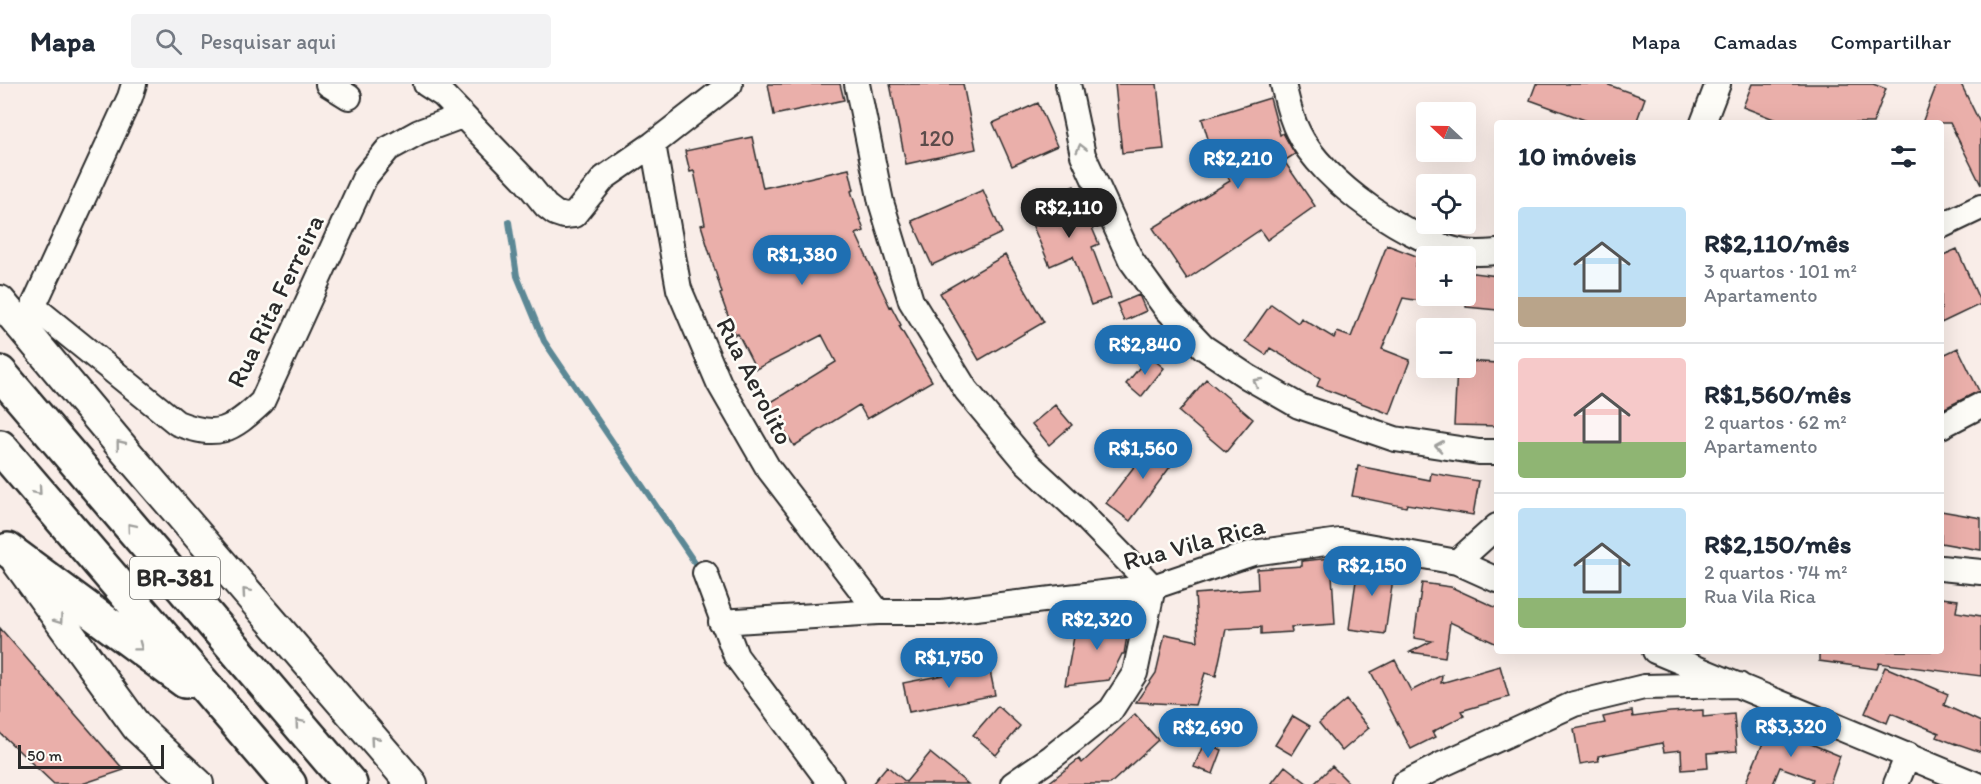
<!DOCTYPE html>
<html lang="pt">
<head>
<meta charset="utf-8">
<style>
  :root { --surface:#fff; --page:#f2f2f3; --text:#1f2937; --muted:#747a83; --line:#e0e1e3; --accent:#1f6fb2 }
  body { margin:0; font-family:Itim,sans-serif; background:var(--page); color:var(--text); height:100vh; display:flex; flex-direction:column; font-size:22px; white-space:nowrap }
  * { box-sizing:border-box; margin:0 }
  p { font-size:20px; color:var(--muted) }
  .icon { flex:none; width:33px; height:33px; fill:none; stroke:currentColor; stroke-width:2; stroke-linecap:round; stroke-linejoin:round }
  .map { position:relative; flex:1; overflow:hidden }
  .details { position:absolute; left:1494px; top:36px; width:450px; height:534px; display:flex; flex-direction:column; background:var(--surface); border-radius:6px; box-shadow:0 6px 24px #0002 }
  .details>* { flex:none }
  .needle { width:39px; rotate:292deg }
  .controls { position:absolute; left:1416px; top:18px; display:grid; gap:12px }
  .controls a { display:grid; place-items:center; width:60px; height:60px; border-radius:6px; background:var(--surface); box-shadow:0 6px 24px #0002; font-size:30px }
  .scale { position:absolute; left:18px; bottom:15px; width:146px; box-sizing:border-box; padding-left:6px; border:3px solid #2b2b2b; border-top:0; font-size:16px; line-height:21px; white-space:nowrap; color:#2b2b2b; -webkit-text-stroke:4px #fdfcf7; paint-order:stroke }
  .price { position:absolute; translate:-50% -51px; padding:0 14px; border-radius:21px; background:var(--accent); color:#fff; font-size:20px; line-height:39px; filter:drop-shadow(0 2px 3px #0008) }
  .price::after { content:''; position:absolute; left:50%; top:36px; width:18px; height:14px; margin-left:-9px; background:inherit; clip-path:polygon(0 0,100% 0,50% 100%) }
  .price.current { background:#222; color:#fff }
  ul { padding:0; list-style:none }
  li { display:flex; align-items:center; gap:18px; height:150px; padding:0 24px }
  li+li { border-top:2px solid var(--line) }
  li span { display:grid; place-items:center; flex:none; width:168px; height:120px; border-radius:6px; color:#555 }
  li>.icon { margin-inline-start:auto }
  span .icon { width:72px; height:72px; fill:#fffc; stroke-width:1 }
  li b { font-size:26px }
  h2 { display:flex; justify-content:space-between; align-items:center; height:72px; padding:0 24px; font-size:26px }
  header { display:flex; align-items:center; gap:36px; box-sizing:border-box; height:84px; padding:0 30px; background:var(--surface); border-bottom:2px solid var(--line) }
  header strong { font-size:28px }
  nav { display:flex; gap:33px; margin-inline-start:auto; font-size:21px }
  .search { width:420px; height:54px; background:var(--page); display:flex; align-items:center; gap:15px; box-sizing:border-box; padding:0 21px; border-radius:6px; color:var(--muted); font-size:22px }
  .map>svg:first-child { display:block }
  .lines { fill:none; stroke-linecap:round; stroke-linejoin:round }
  .stream { stroke:#5c8895; stroke-width:6 }
  .building { fill:#eaafaa; stroke:#2b2b2b; stroke-width:1.5 }
  .minor-casing { stroke:#2b2b2b; stroke-width:28 }
  .major-casing { stroke:#2b2b2b; stroke-width:34 }
  .highway-casing { stroke:#2b2b2b; stroke-width:38 }
  .minor { stroke:#fdfcf7; stroke-width:24 }
  .major { stroke:#fdfcf7; stroke-width:30 }
  .highway { stroke:#fdfcf7; stroke-width:33 }
  .oneway { stroke:#9e9e9b }
  .labels { text-anchor:middle; stroke-width:5; stroke-linejoin:round; paint-order:stroke }
  .number-label { font-size:22px; fill:#5b4c4b }
  .shield { fill:#fdfcf7; stroke:#6a6a68; stroke-width:1.5 }
  .shield-label { font-size:24px; font-weight:bold; fill:#2b2b2b }
  .street-label { font-size:26px; fill:#2b2b2b; stroke:#fdfcf7 }
</style>
</head>
<body>
<header>
<strong>Mapa</strong>
<div class="search"><svg class="icon" aria-label="search" viewBox="0 0 24 24"><circle cx="10" cy="10" r="6"/><path d="M15 15l6 6"/></svg>Pesquisar aqui</div>
<nav><a>Mapa</a><a>Camadas</a><a>Compartilhar</a></nav>
</header>
<div class="map">
<svg width="1981" height="700" viewBox="0 0 1981 700">
  <rect width="100%" height="100%" fill="#f9ede8"/>
  <filter id="ink" filterUnits="userSpaceOnUse"><feTurbulence type="fractalNoise" baseFrequency=".0167" numOctaves="2"/><feDisplacementMap in="SourceGraphic" scale="12" xChannelSelector="R" yChannelSelector="G"/><feConvolveMatrix kernelMatrix="1 2 1 2 8 2 1 2 1" color-interpolation-filters="sRGB"/></filter>
  <g filter="url(#ink)">
    <g class="lines">
      <path class="stream" d="M509 138 517 192 544 257 697 482"/>
    </g>
    <path class="building" d="M768 0H840L844 16 774 31Z
      M890 0H963L976 65 906 80Z
      M1115 0H1157L1164 65 1122 69Z
      M1536 0H1606L1645 14 1636 39H1593L1530 16Z
      M1752 0H1873L1886 5 1873 39H1784L1743 23Z
      M1937 0H1961L1981 41V101L1950 39H1922Z
      M1270 14 1280 51 1283 49 1295 70 1284 77 1315 122 1267 156 1260 146 1187 195 1153 144 1230 97 1209 58 1202 35Z
      M1038 19 1057 62 1012 82 993 39Z
      M752 53 763 104 849 85 854 106 851 107 864 147 856 150 890 223 891 222 901 241 899 242 932 297 867 335 859 321 794 362 768 320 836 278 822 251 756 285 738 250 735 251 720 210 722 209 701 141 705 140 694 87 690 88 685 67Z
      M1074 102 1099 160 1092 163 1111 214 1091 221 1073 172 1050 182 1025 124Z
      M983 106 1002 149 932 181 912 137Z
      M1387 161 1419 173 1415 182 1426 183V218L1403 214 1382 265 1410 276 1390 330 1317 302 1320 294 1270 264 1266 271 1245 257 1271 220 1298 239 1301 234 1334 254 1337 248 1351 253Z
      M1957 165 1981 220 1941 239V172Z
      M1005 171 1044 238 979 276 940 209Z
      M1466 188 1497 192V226L1466 223Z
      M1139 211 1146 227 1124 237 1117 220Z
      M1958 264 1979 307 1941 326V272Z
      M1149 272 1164 284 1141 313 1126 300Z
      M1466 277 1497 279V342L1454 341 1457 284H1466Z
      M1206 295 1253 335 1226 368 1179 328Z
      M1055 321 1072 341 1049 361 1032 340Z
      M1156 354 1179 371 1130 437 1106 419Z
      M1358 382 1430 396 1431 389 1479 397 1473 431 1407 420 1406 423 1352 412Z
      M1941 427 1981 434V466L1941 459Z
      M1331 474 1335 540 1291 543 1292 548 1261 550V543L1226 545 1216 592 1205 589 1195 621 1136 618 1156 589 1165 550 1198 557 1195 510 1258 505 1257 485 1302 482V477Z
      M1359 476 1395 481 1385 550 1349 545Z
      M1422 499 1451 503 1497 524V560L1450 538 1445 573 1410 568 1432 557 1414 554Z
      M1941 514 1958 516 1956 528 1981 532V592L1879 579 1877 585 1819 577V567H1941Z
      M1130 534 1124 570H1122L1109 596 1065 601 1076 542 1094 538V542Z
      M0 544 124 686 82 700H54L0 649Z
      M1395 576 1411 607 1442 591 1441 599 1500 582 1509 613 1461 627 1464 632 1432 648 1435 653 1411 665 1371 588Z
      M989 582 995 611 909 628 903 599Z
      M1885 583 1948 610 1944 621 1981 638V668L1955 659V660L1937 653 1939 649 1891 629 1887 639 1865 629Z
      M1346 616 1369 644 1342 667 1319 639Z
      M998 622 1020 642 996 671 973 651Z
      M1703 626V633L1734 630 1737 667 1707 669 1708 684 1682 686 1681 666 1664 668 1662 659 1598 672 1599 677 1580 680 1574 645 1605 639 1603 633 1632 627 1633 633 1670 628Z
      M1135 630 1158 656 1110 700H1047L1079 675 1082 679Z
      M1293 632 1310 642 1292 671 1275 661Z
      M1775 632 1789 638 1785 649 1840 672 1830 700H1811L1813 695 1780 683 1773 700H1745Z
      M1204 659 1222 666 1213 690 1194 683Z
      M930 669 968 700H872L887 682 906 698Z
      M1285 682 1308 700H1271Z
      M1332 682 1350 700H1314Z"/>
    <g class="lines">
      <g class="minor-casing">
        <path id="minor" d="M328 0 349 13
          M426 0 443 11 524 95 546 122 555 129 564 132 574 131 604 94 653 60 730 0
          M857 0 881 118 911 217 966 306 1026 378 1080 428 1153 503 1135 589 1111 626 1052 673 1013 700
          M1068 0 1083 71 1131 176 1165 223 1203 263 1248 293 1299 322 1395 355 1479 368H1497
          M1283 0C1287 16 1290 33 1298 48 1321 97 1411 160 1465 168 1475 170 1487 169 1497 168
          M1703 39 1718 0
          M653 60 679 205 719 299 768 384 878 528
          M1941 142 1981 123
          M34 223 177 339C218 355 231 347 262 318L365 93 388 65 419 48 462 32
          M27 236 130 13 134 0
          M1941 342 1981 321
          M1457 478 1497 442
          M1941 484 1981 488
          M705 489 736 572 831 700
          M721 538 878 528H942L1153 503 1253 469 1340 457 1457 478 1497 496
          M1655 567 1975 700
          M1404 700 1441 681 1574 620 1644 603 1739 601
          M1896 700 1908 671"/>
      </g>
      <g class="major-casing">
        <path id="major" d="M0 217 127 369 412 700
          M18 479 137 643 198 700"/>
      </g>
      <g class="highway-casing">
        <path id="highway" d="M0 289 350 700
          M0 363 289 700
          M8 466 185 597"/>
      </g>
      <use href="#minor" class="minor"/>
      <use href="#major" class="major"/>
      <use href="#highway" class="highway"/>
    </g>
    <defs><path id="oneway-chevron" d="M-2-3.5L2.5 0L-2 3.5" fill="none" stroke-width="1.6" stroke-linecap="round" stroke-linejoin="round" transform="scale(1.5)"/></defs>
    <g class="oneway">
      <use href="#oneway-chevron" transform="translate(1081 64) rotate(-104)"/>
      <use href="#oneway-chevron" transform="translate(1257 298) rotate(-150)"/>
      <use href="#oneway-chevron" transform="translate(120 360) rotate(-129)"/>
      <use href="#oneway-chevron" transform="translate(1439 362) rotate(-171)"/>
      <use href="#oneway-chevron" transform="translate(38 407) rotate(49)"/>
      <use href="#oneway-chevron" transform="translate(131 443) rotate(-130)"/>
      <use href="#oneway-chevron" transform="translate(246 508) rotate(-131)"/>
      <use href="#oneway-chevron" transform="translate(59 536) rotate(54)"/>
      <use href="#oneway-chevron" transform="translate(139 563) rotate(37)"/>
      <use href="#oneway-chevron" transform="translate(299 639) rotate(-130)"/>
      <use href="#oneway-chevron" transform="translate(374 656) rotate(-131)"/>
    </g>
  </g>
  <g class="labels">
    <g class="number-label">
      <text x="937" y="62">120</text>
    </g>
    <rect class="shield" x="130" y="473" width="90" height="42" rx="4.5"/>
    <g class="shield-label">
      <text x="175" y="502">BR-381</text>
    </g>
    <g class="street-label">
      <text transform="translate(275 217) rotate(-64)" y="9">Rua Rita Ferreira</text>
      <text transform="translate(755 297) rotate(63)" y="9">Rua Aerolito</text>
      <text transform="translate(1194 459) rotate(-15)" y="9">Rua Vila Rica</text>
    </g>
  </g>
</svg>
<div class="controls">
<a><svg class="needle" viewBox="-14 -14 28 28"><path d="M0-13l5 13h-10z" fill="#e53935"/><path d="M0 13l5-13h-10z" fill="#747a83"/></svg></a>
<a><svg class="icon" aria-label="locate" viewBox="0 0 24 24"><circle cx="12" cy="12" r="6"/><path d="M12 2v4M12 18v4M2 12h4M18 12h4"/></svg></a>
<a>+</a>
<a>−</a>
</div>
<div class="scale">50 m</div>
<b class="price" style="left:1238px;top:106px">R$2,210</b>
<b class="price current" style="left:1069px;top:155px">R$2,110</b>
<b class="price" style="left:802px;top:202px">R$1,380</b>
<b class="price" style="left:1145px;top:292px">R$2,840</b>
<b class="price" style="left:1143px;top:396px">R$1,560</b>
<b class="price" style="left:1372px;top:513px">R$2,150</b>
<b class="price" style="left:1097px;top:567px">R$2,320</b>
<b class="price" style="left:949px;top:605px">R$1,750</b>
<b class="price" style="left:1791px;top:674px">R$3,320</b>
<b class="price" style="left:1208px;top:675px">R$2,690</b>
<section class="details">
<h2>10 imóveis<svg class="icon" aria-label="filters" viewBox="0 0 24 24"><path d="M4 7h16M4 17h16"/><circle cx="9" cy="7" r="2"/><circle cx="15" cy="17" r="2"/></svg></h2>
<ul>
<li><span style="background:linear-gradient(#bfe0f5 75%,#b9a48a 0)"><svg class="icon" aria-label="home" viewBox="0 0 24 24"><path d="M3 11l9-7 9 7M6 9v11h12V9"/></svg></span><div><b>R$2,110/mês</b><p>3 quartos · 101 m²</p><p>Apartamento</p></div></li>
<li><span style="background:linear-gradient(#f6c9c9 70%,#8fb573 0)"><svg class="icon" aria-label="home" viewBox="0 0 24 24"><path d="M3 11l9-7 9 7M6 9v11h12V9"/></svg></span><div><b>R$1,560/mês</b><p>2 quartos · 62 m²</p><p>Apartamento</p></div></li>
<li><span style="background:linear-gradient(#bfe0f5 75%,#8fb573 0)"><svg class="icon" aria-label="home" viewBox="0 0 24 24"><path d="M3 11l9-7 9 7M6 9v11h12V9"/></svg></span><div><b>R$2,150/mês</b><p>2 quartos · 74 m²</p><p>Rua Vila Rica</p></div></li>
</ul>
</section>
</div>
</body>
</html>
